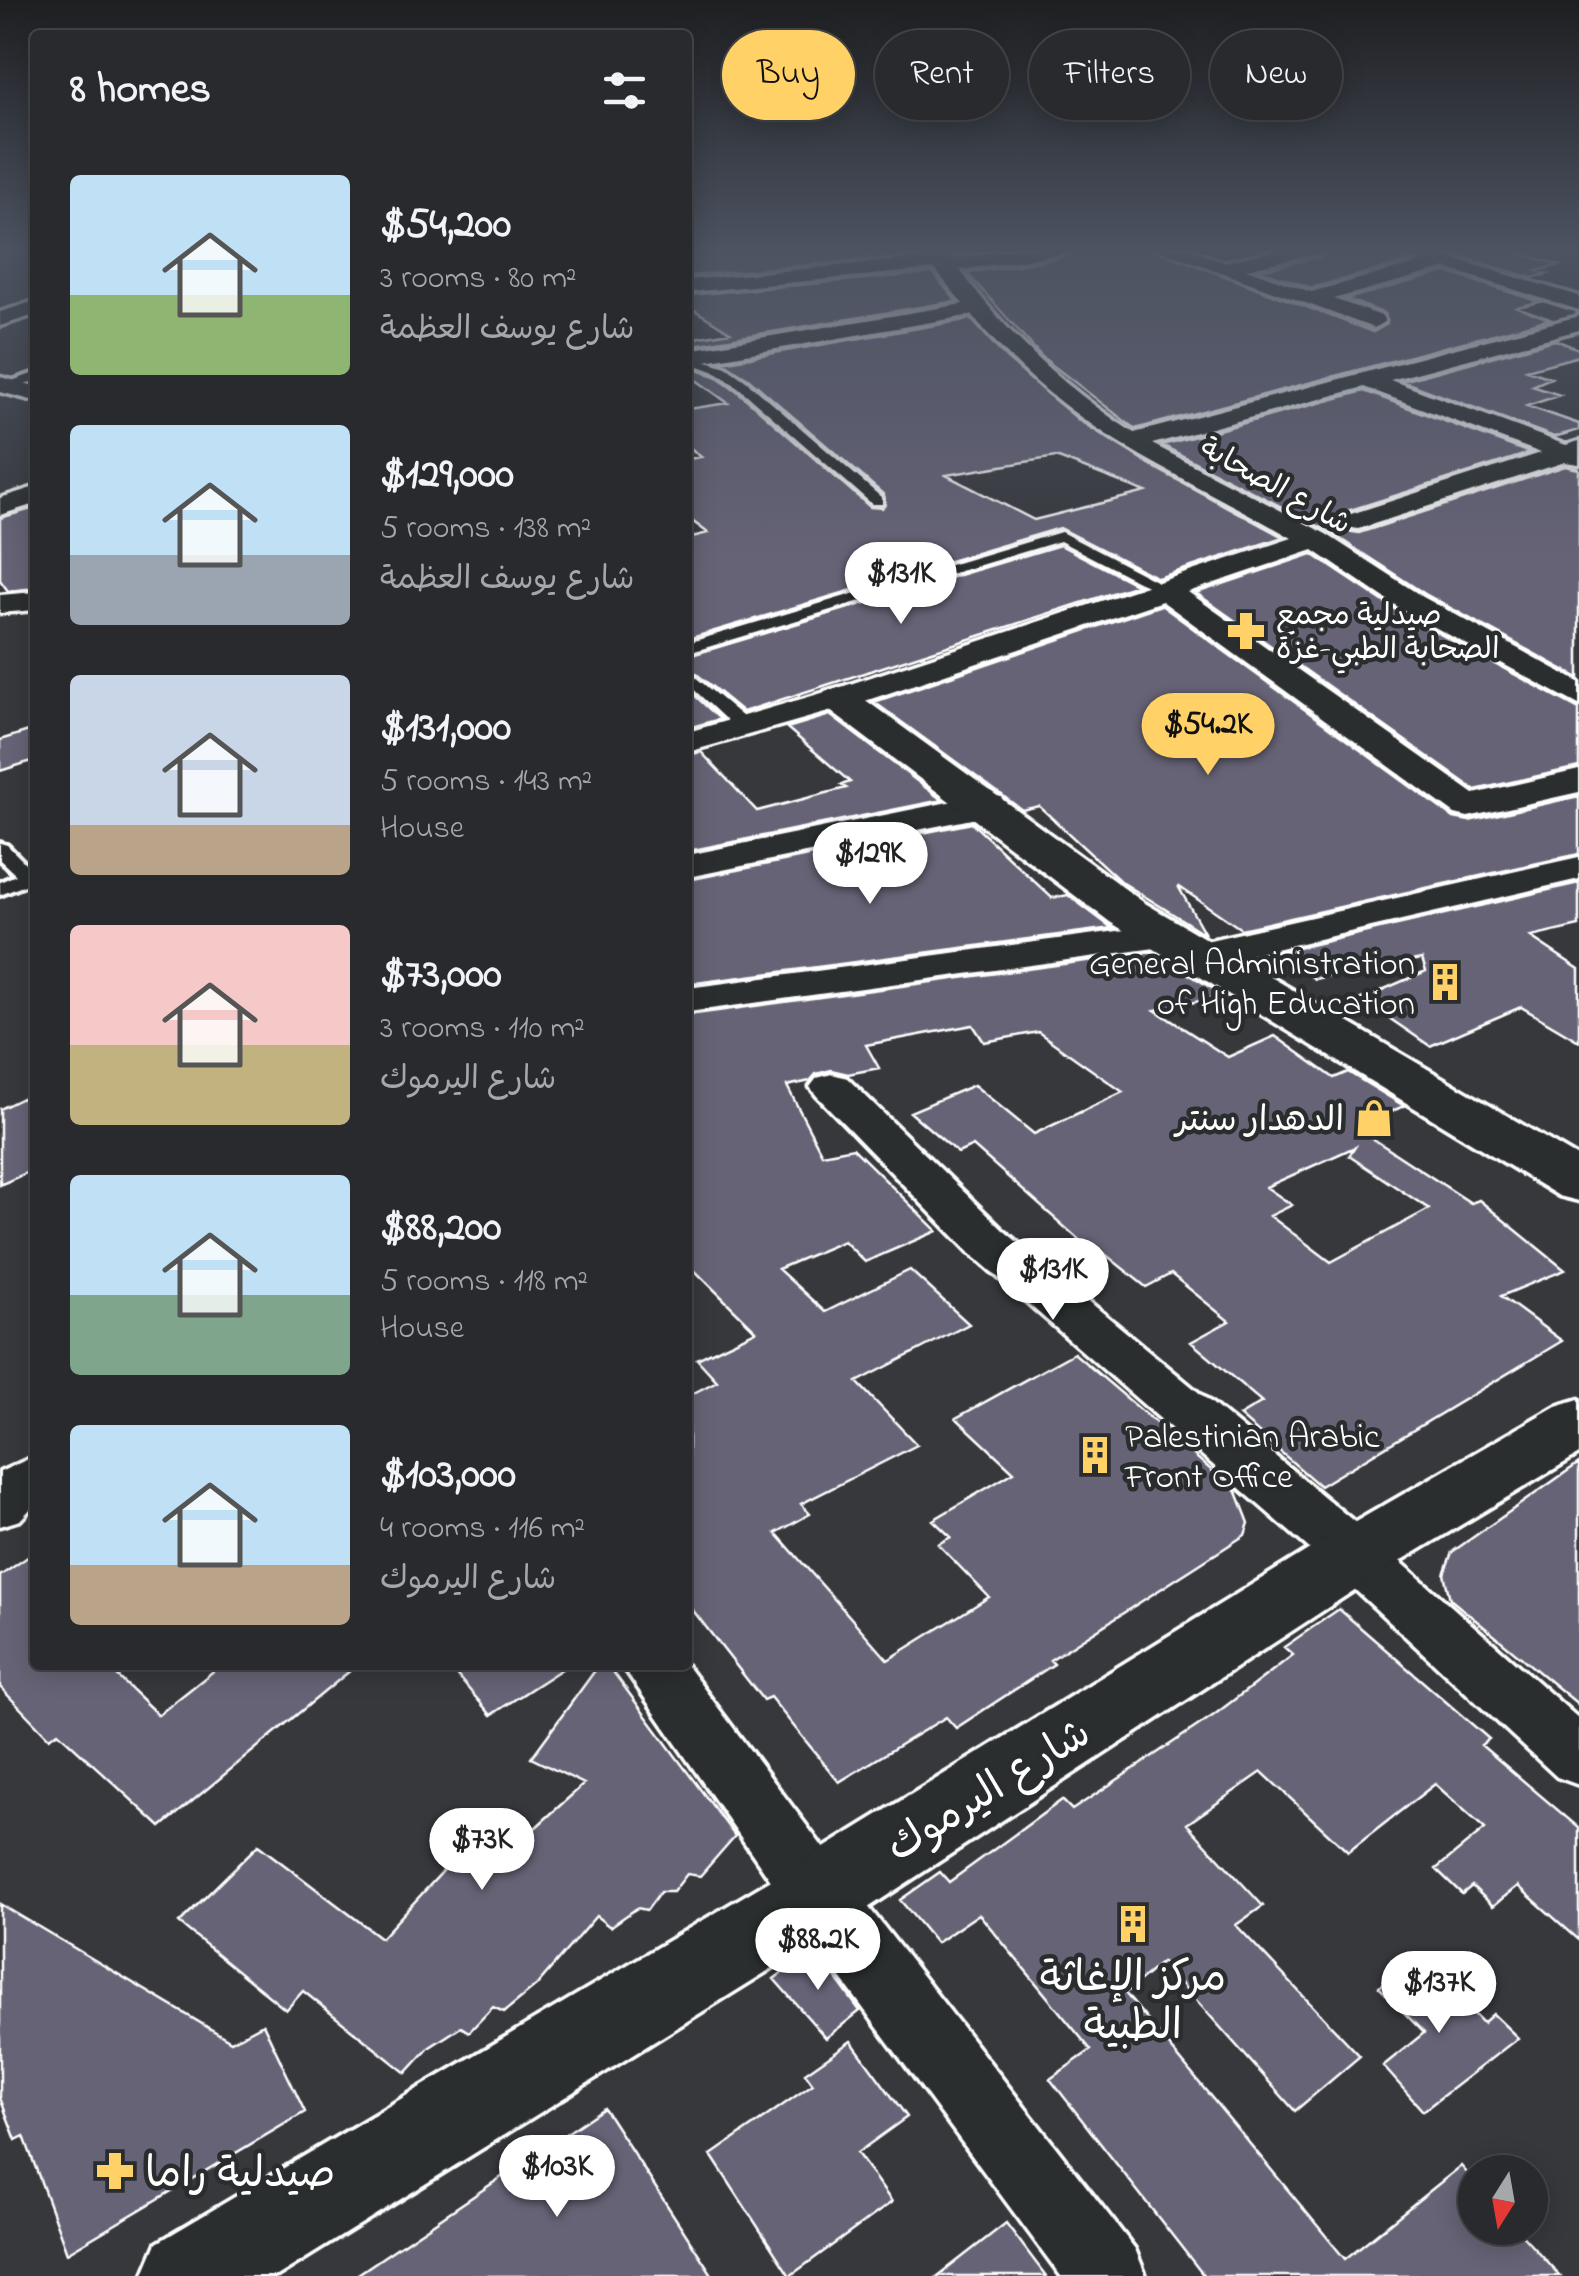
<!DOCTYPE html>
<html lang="en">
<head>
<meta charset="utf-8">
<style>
  :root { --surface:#282a2d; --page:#343639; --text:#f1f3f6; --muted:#a5a7aa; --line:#444649; --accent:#ffd166 }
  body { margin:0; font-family:"Indie Flower","Playpen Sans Arabic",sans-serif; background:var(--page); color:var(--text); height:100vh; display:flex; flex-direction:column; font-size:38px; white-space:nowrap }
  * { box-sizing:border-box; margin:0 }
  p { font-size:32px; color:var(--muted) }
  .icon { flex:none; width:55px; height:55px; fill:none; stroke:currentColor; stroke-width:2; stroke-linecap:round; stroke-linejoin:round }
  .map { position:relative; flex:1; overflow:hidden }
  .sheet { position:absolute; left:30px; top:30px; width:662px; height:1640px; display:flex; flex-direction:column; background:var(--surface); border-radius:10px; box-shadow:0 5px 25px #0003,0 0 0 2px var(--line) }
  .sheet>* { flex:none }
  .hud { position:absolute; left:722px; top:30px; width:705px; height:90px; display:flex; gap:20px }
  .needle { width:65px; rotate:191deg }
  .buttons { position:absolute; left:1458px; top:2155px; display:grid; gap:20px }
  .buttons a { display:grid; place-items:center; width:90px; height:90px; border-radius:50%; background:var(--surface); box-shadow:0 5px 25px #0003,0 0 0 2px var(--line); font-size:50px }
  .price { position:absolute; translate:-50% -85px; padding:0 22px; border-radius:35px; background:#fff; color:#222; font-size:32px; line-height:65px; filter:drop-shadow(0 2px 5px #0008) }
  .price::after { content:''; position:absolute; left:50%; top:60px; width:30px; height:22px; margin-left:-15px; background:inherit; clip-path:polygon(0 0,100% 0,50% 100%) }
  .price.current { background:var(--accent); color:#111 }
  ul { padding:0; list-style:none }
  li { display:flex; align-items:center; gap:30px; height:250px; padding:0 40px }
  li span { display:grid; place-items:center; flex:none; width:280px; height:200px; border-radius:10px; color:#555 }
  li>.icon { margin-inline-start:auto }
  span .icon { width:120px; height:120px; fill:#fffc; stroke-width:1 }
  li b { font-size:42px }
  h2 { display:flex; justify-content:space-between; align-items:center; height:120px; padding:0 40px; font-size:42px }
  .chip { padding:0 35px; border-radius:45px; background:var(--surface); box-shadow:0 5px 25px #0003,0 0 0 2px var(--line); font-size:35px; line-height:90px }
  .chip.current { background:var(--accent); color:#111 }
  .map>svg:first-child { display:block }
  .building { fill:#666476; stroke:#fff; stroke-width:2.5; fill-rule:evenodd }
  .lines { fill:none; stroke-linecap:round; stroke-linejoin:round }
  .service-casing { stroke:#fff; stroke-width:8 }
  .minor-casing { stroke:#fff; stroke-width:7 }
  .tertiary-casing { stroke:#fff; stroke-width:7 }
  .service { fill:#2a2d2e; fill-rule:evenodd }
  .minor { fill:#2a2d2e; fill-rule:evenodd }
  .tertiary { fill:#2a2d2e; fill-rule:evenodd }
  .labels { text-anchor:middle; stroke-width:9; stroke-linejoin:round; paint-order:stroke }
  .far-street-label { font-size:30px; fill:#fff; stroke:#2a2d2e }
  .far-poi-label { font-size:30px; fill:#fff; stroke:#2a2d2e; text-anchor:start }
  .poi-label { font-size:35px; fill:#fff; stroke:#2a2d2e; text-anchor:end }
  .near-street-label { font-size:42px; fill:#fff; stroke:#2a2d2e }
  .near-poi-label { font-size:42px; fill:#fff; stroke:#2a2d2e }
</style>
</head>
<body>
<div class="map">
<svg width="1579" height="2276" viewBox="0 0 1579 2276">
  <rect width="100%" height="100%" fill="#36383c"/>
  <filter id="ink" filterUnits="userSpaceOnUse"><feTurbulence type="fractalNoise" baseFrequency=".01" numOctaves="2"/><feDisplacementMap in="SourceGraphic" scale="20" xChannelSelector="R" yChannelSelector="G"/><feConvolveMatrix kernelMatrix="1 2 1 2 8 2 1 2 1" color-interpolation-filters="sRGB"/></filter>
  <g filter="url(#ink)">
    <path class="building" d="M688 248H860L872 259 688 276Z
      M1076 248H1151L1373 332 1387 324 1385 314 1346 299 1446 272 1540 302 1517 307 1550 319 1135 429 1042 357 967 273 1060 258Z
      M1329 248H1381L1411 261 1311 288 1260 270 1323 256Z
      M1431 248H1501L1560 265 1537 271 1548 274 1532 278Z
      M933 273 956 301 688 346V339L730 332 688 306V295Z
      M971 319 1006 358 1080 421 1159 470 1283 537 1158 578 1060 528 688 639V538L708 533 688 518V459L701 457 688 446V409L728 403 688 374V367L716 376 736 390 870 507 882 508 884 495 748 378 722 362ZM1056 457 1146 492 1034 520 946 475Z
      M1555 340 1579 349V356L1527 370 1551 378 1532 386 1560 395 1527 406 1579 424V430L1554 437 1402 381Z
      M1364 391 1530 453 1347 511 1341 523 1347 531 1359 533 1565 466 1579 469V678L1425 594 1328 531 1162 445Z
      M35 508V588L8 591 0 580V518Z
      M1060 545 1137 585 743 712 688 667V656Z
      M1312 554 1399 612 1579 709V767L1475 790 1196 593Z
      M1161 605 1454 818 1469 821 1579 796V854L1241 929 1178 886 1205 934 1120 881 1039 806 1022 810 874 702Z
      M688 689 720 719 688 728Z
      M830 715 942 800 688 851V755L701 752 757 811 846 788 841 785 850 782 787 728Z
      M35 729V760L0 771V740Z
      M972 823 1052 898 1068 895 1112 928 688 984V880Z
      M1579 883V926L1531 937 1579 969V1041L1521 1007 1430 1046 1361 999 1426 971 1422 959 1315 979 1276 953Z
      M1152 952 1225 996 1155 1010 1228 1057 1275 1036 1334 1078 1348 1072 1404 1106 1369 1121 1375 1125 1361 1131 1471 1203 1479 1200 1565 1270 1501 1296 1562 1341 1320 1486 1239 1416 1262 1402 1191 1342 1229 1321 1171 1274 1146 1287 1100 1250 1094 1253 973 1146 958 1153 910 1112 974 1085 1034 1134 1123 1092 1038 1032 984 1042 973 1025 866 1045 879 1068 848 1074 831 1070 816 1074 810 1081 787 1086 822 1154 853 1148 937 1231 865 1262 844 1241 778 1269 825 1312 910 1270 969 1324 857 1382 917 1445 801 1504 810 1514 776 1533 888 1660 989 1597 938 1544 951 1537 933 1520 1014 1472 956 1418 1074 1353 1237 1492 1249 1523 1245 1535 1050 1660 1054 1664 956 1728 946 1717 839 1782 770 1697 763 1700 688 1604V1396L717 1381 697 1359 756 1331 688 1264V1015ZM1355 1147 1349 1156 1429 1209 1331 1262 1270 1216 1292 1205 1266 1187Z
      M35 1092V1169L0 1185V1109Z
      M1579 1463V1705L1450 1599 1444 1574 1452 1552Z
      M35 1552V1665H106L158 1715 221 1665H357L161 1827 58 1732 49 1738 0 1687V1576Z
      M1339 1609 1489 1739 1481 1745 1579 1828V1940L1518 1886 1493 1906 1472 1886 1462 1894 1436 1869 1485 1829 1435 1784 1348 1852 1262 1772 1187 1824 1263 1906 1236 1925 1360 2056 1295 2111 1162 1962 1125 1993 1345 2259 1461 2166 1475 2182V2228H1516L1560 2276H1204L1050 2079 1091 2050 979 1914 936 1943 900 1900 940 1872 949 1882 1062 1800 1072 1810 1214 1715 1293 1655 1284 1647Z
      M448 1665H568L491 1715Z
      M599 1665H608L735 1836 700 1876 687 1874 673 1892H660L647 1910 637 1908 610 1927 596 1916 536 1986 504 2012 493 2007 469 2032 461 2027 430 2047 406 2073 303 1991 286 2010 179 1923 258 1845 381 1938 457 1856 484 1874 584 1784 531 1758Z
      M0 1904 231 2041 263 2024 305 2112 67 2253 24 2136 16 2140 0 2098Z
      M814 1948 860 2011 826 2038 774 1979Z
      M1417 1956 1483 2023 1493 2014 1518 2038 1423 2111 1383 2066 1424 2033 1379 1987Z
      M851 2041 907 2117 857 2153 892 2202 790 2276 711 2155 813 2084 805 2073Z
      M604 2108 713 2276H355Z
      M1006 2223 1046 2276H938Z"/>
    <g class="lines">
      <g class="service-casing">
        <path id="service" d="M688 355 726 367 746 381 882 498V504H872L738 387 718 373 688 362Z
          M35 373V381L6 389 0 385Z
          M1061 532 1173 590 1161 593 1060 541 688 653V643Z
          M688 671 749 722V730H737L688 684Z
          M0 843 7 845 31 869 35 868V881L0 895V882L16 875 0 860Z"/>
      </g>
      <g class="minor-casing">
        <path id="minor" d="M925 248H945L953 259 1022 248H1069L1059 254 960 270C1008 336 1066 389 1134 433L1579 316V330L1390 380 1566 445 1579 441V464L1565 462 1358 529 1348 527 1344 521 1348 515 1541 453 1364 387 1152 444 1326 534 1423 597 1579 682V705L1401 609 1313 550 1188 592 1474 794 1579 770V792L1468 817 1455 814 1162 601 853 705 688 752V732L829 691 1292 538C1166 466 1069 433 972 315L688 364V350L963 304 935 269 688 292V280L931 257Z
          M1155 248H1185L1224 262 1287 248H1325L1322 252 1246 269 1311 292 1423 262 1385 248H1418L1579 296V310L1446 268 1333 299 1382 316 1385 321 1374 328Z
          M35 301V315L0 326V312Z
          M0 377 35 386V401L0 392Z
          M35 487V504L0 515V498Z
          M35 592V610L0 613V595Z
          M988 794 1001 797 1006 805 1001 813 688 877V855Z
          M1579 857V879L1201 966 1187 962 1181 954 1187 946 1201 942Z
          M1163 925 1177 929 1183 937 1177 945 688 1012V988Z
          M832 1074 847 1078 1003 1230 1375 1539 1579 1719V1785L1557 1777 1335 1571 969 1252 817 1096 810 1087 817 1078Z
          M35 1456V1504L20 1520 0 1526V1472Z
          M622 1665H686L842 1873 1135 2249 1146 2276H1061L796 1917Z"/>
      </g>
      <g class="tertiary-casing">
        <path id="tertiary" d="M839 687 853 691 1143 902 1579 1158V1201L1559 1196 1110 922 825 707 819 699 825 691Z
          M1579 1399V1454L1379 1574 848 1921 277 2276H143L157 2243 790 1869 1331 1536 1556 1406Z"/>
      </g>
      <use href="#service" class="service"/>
      <use href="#minor" class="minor"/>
      <use href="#tertiary" class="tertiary"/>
    </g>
  </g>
  <linearGradient id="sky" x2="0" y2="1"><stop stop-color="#1e1f21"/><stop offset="0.44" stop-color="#4c5361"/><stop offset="1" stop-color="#4c5361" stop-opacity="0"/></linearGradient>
  <rect width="1579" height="567" fill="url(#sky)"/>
  <defs>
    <g id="pharmacy-bare" transform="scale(3)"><path d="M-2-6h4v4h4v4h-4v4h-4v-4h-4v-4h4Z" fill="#ffd166" stroke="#2a2d2e" stroke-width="2.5" paint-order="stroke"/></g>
    <g id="building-bare" transform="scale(3)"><path d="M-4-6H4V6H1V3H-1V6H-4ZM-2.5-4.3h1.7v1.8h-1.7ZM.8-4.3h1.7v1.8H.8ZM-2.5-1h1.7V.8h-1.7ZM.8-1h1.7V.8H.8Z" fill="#ffd166" stroke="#2a2d2e" stroke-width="2.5" paint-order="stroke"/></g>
    <g id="shop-bare" transform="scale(3)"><path d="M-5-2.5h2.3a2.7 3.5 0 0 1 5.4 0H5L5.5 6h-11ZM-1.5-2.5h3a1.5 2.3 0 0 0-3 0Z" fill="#ffd166" stroke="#2a2d2e" stroke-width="2.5" paint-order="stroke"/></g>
  </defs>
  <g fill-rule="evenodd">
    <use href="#pharmacy-bare" x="1246" y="631"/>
    <use href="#building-bare" x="1445" y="982"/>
    <use href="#shop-bare" x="1374" y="1118"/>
    <use href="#building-bare" x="1095" y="1455"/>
    <use href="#building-bare" x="1133" y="1924"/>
    <use href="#pharmacy-bare" x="115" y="2171"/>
  </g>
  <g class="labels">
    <g class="far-street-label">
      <text transform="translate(1276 485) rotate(29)" y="10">شارع الصحابة</text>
    </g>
    <g class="far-poi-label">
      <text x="1276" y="624">صيدلية مجمع<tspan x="1276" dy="34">الصحابة الطبي-غزة</tspan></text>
    </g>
    <g class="poi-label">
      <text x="1415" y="974">General Administration<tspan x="1415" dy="40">of High Education</tspan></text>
      <text x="1344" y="1130">الدهدار سنتر</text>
      <text x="1125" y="1447" text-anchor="start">Palestinian Arabic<tspan x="1125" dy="40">Front Office</tspan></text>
    </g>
    <g class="near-street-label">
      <text transform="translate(987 1788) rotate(-32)" y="15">شارع اليرموك</text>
    </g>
    <g class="near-poi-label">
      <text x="1133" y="1990">مركز الإغاثة<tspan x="1133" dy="48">الطبية</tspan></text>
      <text x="145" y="2186" text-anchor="start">صيدلية راما</text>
    </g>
  </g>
</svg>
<div class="buttons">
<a><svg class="needle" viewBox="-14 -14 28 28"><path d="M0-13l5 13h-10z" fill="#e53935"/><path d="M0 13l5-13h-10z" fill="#a5a7aa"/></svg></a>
</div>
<b class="price" style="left:901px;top:627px">$131K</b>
<b class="price current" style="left:1208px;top:778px">$54.2K</b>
<b class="price" style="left:870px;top:907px">$129K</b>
<b class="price" style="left:1053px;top:1323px">$131K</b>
<b class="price" style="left:482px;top:1893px">$73K</b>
<b class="price" style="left:818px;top:1993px">$88.2K</b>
<b class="price" style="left:1439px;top:2036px">$137K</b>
<b class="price" style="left:557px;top:2220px">$103K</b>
<div class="hud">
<a class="chip current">Buy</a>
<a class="chip">Rent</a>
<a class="chip">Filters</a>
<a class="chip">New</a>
</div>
<section class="sheet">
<h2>8 homes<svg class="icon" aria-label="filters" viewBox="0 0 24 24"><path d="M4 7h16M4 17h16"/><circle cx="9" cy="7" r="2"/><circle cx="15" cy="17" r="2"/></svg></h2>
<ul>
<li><span style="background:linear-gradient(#bfe0f5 60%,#8fb573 0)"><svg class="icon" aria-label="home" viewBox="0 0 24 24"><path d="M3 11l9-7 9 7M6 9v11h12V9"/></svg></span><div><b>$54,200</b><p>3 rooms · 80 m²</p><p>شارع يوسف العظمة</p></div></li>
<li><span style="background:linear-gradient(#bfe0f5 65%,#9aa5b1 0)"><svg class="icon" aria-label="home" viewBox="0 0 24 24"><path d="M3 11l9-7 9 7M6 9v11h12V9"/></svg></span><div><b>$129,000</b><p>5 rooms · 138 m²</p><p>شارع يوسف العظمة</p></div></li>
<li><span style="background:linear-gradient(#c9d6e8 75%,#b9a48a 0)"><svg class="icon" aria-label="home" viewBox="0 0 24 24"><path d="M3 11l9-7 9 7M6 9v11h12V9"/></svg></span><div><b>$131,000</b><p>5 rooms · 143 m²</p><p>House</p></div></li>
<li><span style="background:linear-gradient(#f6c9c9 60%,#c2b280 0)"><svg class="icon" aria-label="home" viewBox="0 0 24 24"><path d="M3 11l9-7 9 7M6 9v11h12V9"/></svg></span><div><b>$73,000</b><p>3 rooms · 110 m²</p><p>شارع اليرموك</p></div></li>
<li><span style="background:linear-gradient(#bfe0f5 60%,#7fa58c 0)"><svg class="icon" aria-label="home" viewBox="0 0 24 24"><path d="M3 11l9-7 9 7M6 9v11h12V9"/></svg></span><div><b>$88,200</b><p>5 rooms · 118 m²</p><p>House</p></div></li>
<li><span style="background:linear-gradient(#bfe0f5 70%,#b9a48a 0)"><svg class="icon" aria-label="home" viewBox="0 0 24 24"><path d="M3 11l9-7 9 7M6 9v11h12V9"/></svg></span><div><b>$103,000</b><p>4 rooms · 116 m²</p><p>شارع اليرموك</p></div></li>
</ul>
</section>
</div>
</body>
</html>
